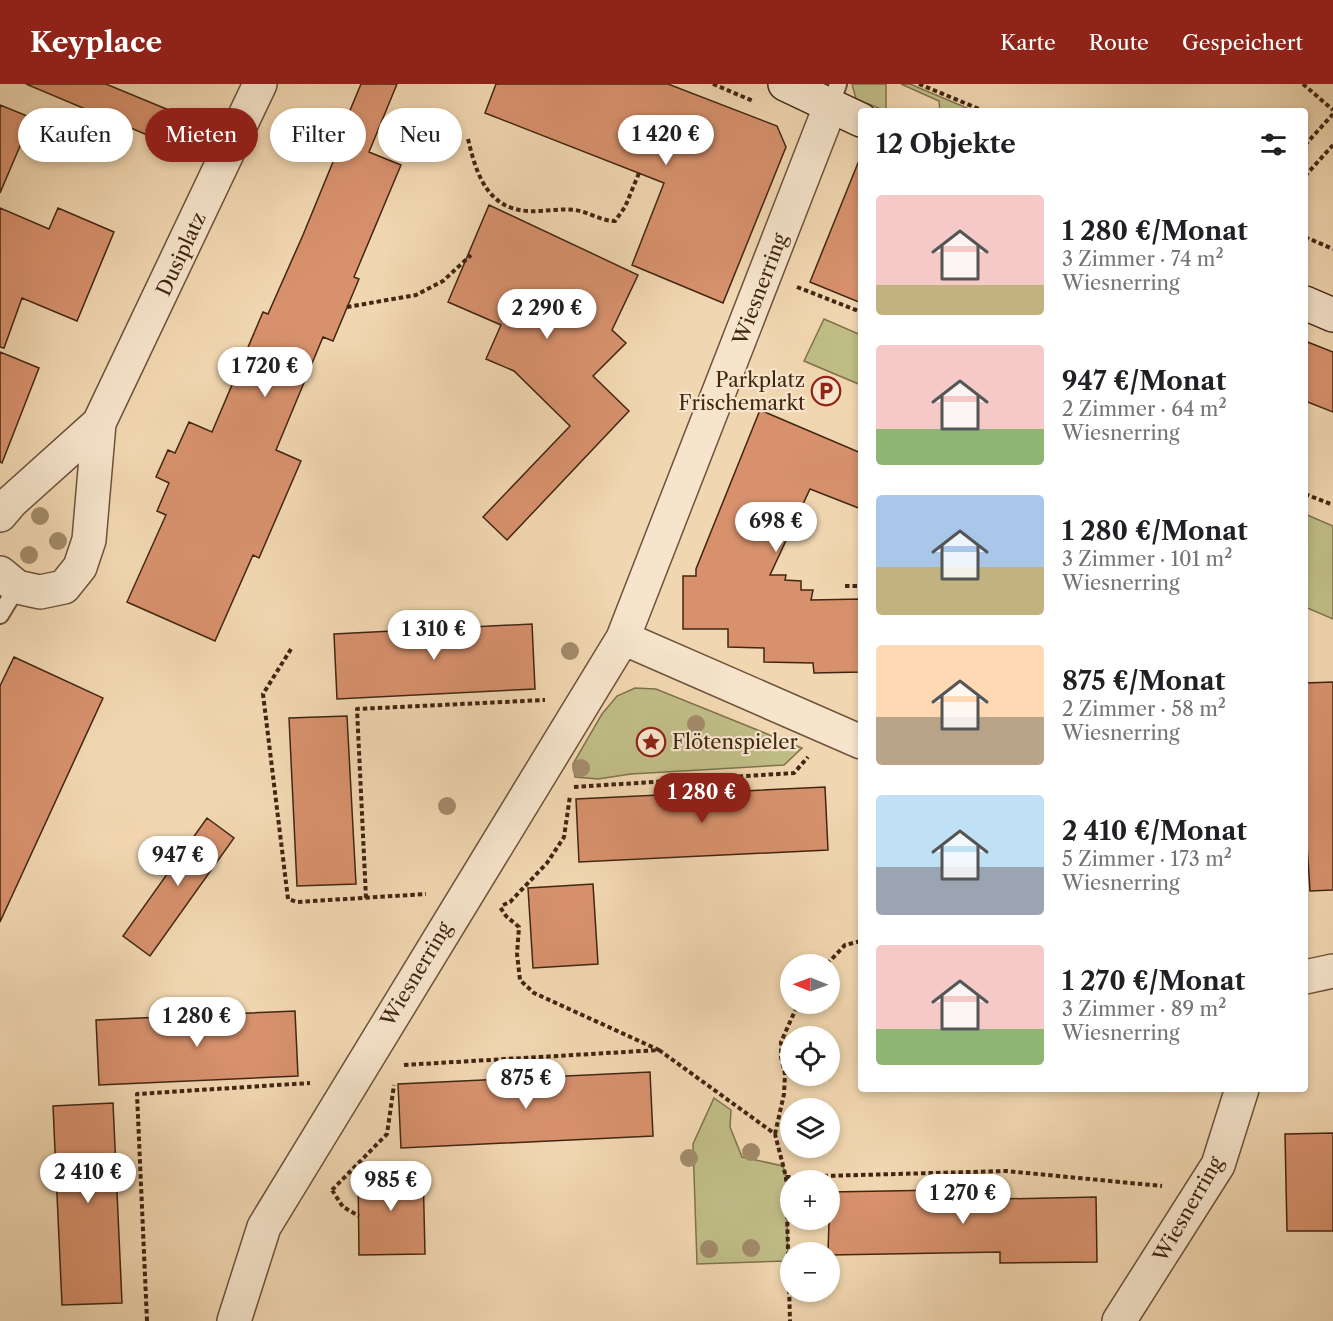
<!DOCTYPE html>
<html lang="de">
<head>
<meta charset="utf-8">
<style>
  :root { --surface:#fff; --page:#f2f2f2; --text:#202124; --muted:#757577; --accent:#8f2418 }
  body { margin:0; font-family:"Libre Caslon Text",serif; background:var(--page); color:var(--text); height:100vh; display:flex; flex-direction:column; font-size:22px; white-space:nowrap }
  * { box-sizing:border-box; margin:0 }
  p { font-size:20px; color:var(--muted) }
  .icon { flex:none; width:33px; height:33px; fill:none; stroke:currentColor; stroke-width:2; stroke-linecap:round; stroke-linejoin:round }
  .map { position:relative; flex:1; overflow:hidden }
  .panel { position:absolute; left:858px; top:24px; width:450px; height:984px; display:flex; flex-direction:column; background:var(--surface); border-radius:6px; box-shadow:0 3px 9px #0003 }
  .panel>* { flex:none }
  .guide { position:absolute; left:18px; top:24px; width:570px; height:54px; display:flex; gap:12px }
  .needle { width:39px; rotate:271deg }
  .buttons { position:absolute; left:780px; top:870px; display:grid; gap:12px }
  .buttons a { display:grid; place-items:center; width:60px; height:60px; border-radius:50%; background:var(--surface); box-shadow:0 3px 9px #0003; font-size:30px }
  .price { position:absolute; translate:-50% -51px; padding:0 14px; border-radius:21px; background:#fff; color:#222; font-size:20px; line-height:39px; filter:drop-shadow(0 2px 3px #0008) }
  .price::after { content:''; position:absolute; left:50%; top:36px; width:18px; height:14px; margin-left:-9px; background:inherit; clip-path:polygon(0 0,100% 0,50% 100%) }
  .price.selected { background:var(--accent); color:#fff }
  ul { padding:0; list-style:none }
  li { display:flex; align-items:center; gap:18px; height:150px; padding:0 18px }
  li span { display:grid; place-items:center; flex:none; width:168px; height:120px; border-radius:6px; color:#555 }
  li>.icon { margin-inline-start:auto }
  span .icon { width:72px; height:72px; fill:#fffc; stroke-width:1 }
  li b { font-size:26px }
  h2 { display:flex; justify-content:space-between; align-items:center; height:72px; padding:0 18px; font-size:26px }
  .chip { padding:0 21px; border-radius:27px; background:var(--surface); box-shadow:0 3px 9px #0003; font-size:21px; line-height:54px }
  .chip.selected { background:var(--accent); color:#fff }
  header { display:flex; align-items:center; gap:36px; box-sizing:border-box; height:84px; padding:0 30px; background:var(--accent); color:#fff }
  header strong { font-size:28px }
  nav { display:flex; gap:33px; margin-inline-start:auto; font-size:21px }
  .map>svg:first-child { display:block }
  .green { fill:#c0bd87; stroke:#81724c; stroke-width:1.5 }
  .building { fill:#d7916d; stroke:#422612; stroke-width:1.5 }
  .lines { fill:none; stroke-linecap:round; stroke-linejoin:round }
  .lane-casing { stroke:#6e523a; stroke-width:20 }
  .street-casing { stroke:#6e523a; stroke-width:36 }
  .secondary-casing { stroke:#422612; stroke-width:36 }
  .path { stroke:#422612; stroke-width:4; stroke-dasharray:4.5 3; stroke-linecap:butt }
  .lane { stroke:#f6e5cc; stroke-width:16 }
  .street { stroke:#f6e5cc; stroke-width:33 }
  .secondary { stroke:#f6e5cc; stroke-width:33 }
  .tree { fill:#a28b6a }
  .labels { text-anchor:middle; stroke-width:4.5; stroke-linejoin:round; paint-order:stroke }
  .street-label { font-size:20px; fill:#422612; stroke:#f6e5cc }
  .poi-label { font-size:20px; fill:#422612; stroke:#f6e5cc; text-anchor:end }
</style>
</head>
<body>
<header>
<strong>Keyplace</strong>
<nav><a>Karte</a><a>Route</a><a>Gespeichert</a></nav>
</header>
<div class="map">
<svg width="1333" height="1237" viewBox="0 0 1333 1237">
  <rect width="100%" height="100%" fill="#f1d7b1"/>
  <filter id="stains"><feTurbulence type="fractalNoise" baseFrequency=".00333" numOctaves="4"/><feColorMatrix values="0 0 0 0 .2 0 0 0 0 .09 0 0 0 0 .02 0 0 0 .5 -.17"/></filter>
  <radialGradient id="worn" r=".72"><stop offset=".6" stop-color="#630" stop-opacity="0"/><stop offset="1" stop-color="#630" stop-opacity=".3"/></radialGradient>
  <path class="green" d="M852 0H886V27L856 15Z
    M901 0H910L974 27H940L939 17Z
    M824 235 861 251V301L804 277Z
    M1305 430 1333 442V535L1305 523Z
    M635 604 656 605 802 664 784 681 631 690 598 695 575 693 573 680 602 630 617 612Z
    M714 1014 731 1026 730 1043 742 1073 783 1082 786 1093 788 1177 697 1180 693 1060Z"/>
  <path class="building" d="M26 0H106L176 29 164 58Z
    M361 0H397L369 68 401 81 354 193 359 195 333 257 323 253 276 366 301 377 259 474 253 471 215 557 127 518 166 431 157 427 169 399 156 393 168 366 175 369 189 338 212 348 263 228 268 230 303 151 342 56 338 55Z
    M496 0H668L777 42 786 63 723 219 632 181 664 99 485 29Z
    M0 21 32 34 0 109Z
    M860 74H861V219L810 198Z
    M489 121 638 191 612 246 626 259 593 292 629 327 507 456 483 433 570 342 514 287 486 275 501 241 448 218Z
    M0 124 49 145 58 124 114 148 77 237 22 214 4 264 0 263Z
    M1305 257 1333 268V328L1305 317Z
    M0 268 39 284 2 379 0 378Z
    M760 326 861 369V425L810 405 770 491H786L785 496 801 497V506H813L811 516 861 515V588L814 589 813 579 764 578V564L728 563V545H683V492H696V485Z
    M532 540 535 605 337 615 334 550Z
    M14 573 103 614 0 838V602Z
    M1333 598V806L1310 807 1305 729V599Z
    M347 632 356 800 297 802 289 634Z
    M825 703 828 766 579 778 576 715Z
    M207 734 234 754 150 872 123 852Z
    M593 800 598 880 533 884 528 804Z
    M295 927 298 992 99 1001 96 936Z
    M650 988 653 1052 401 1064 398 1000Z
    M113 1019 122 1219 62 1221 53 1022Z
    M1333 1049V1147H1287L1285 1050Z
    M423 1085 425 1170 359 1171 358 1087Z
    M998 1105 999 1115 1096 1113 1097 1178 1000 1179V1168L830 1171 828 1168 830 1108Z"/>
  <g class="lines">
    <g class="lane-casing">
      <path id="lane" d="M830 23 838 0
        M0 531 17 503"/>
    </g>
    <g class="street-casing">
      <path id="street" d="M0 431 11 418 99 339
        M0 489 17 503 40 508 64 503 80 483 89 456 99 339 260 0
        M623 554 861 658
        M1305 893 1333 887
        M234 1237 264 1143 623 554 830 23
        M1119 1237 1218 1081 1242 1005"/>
    </g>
    <g class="secondary-casing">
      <path id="secondary" d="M785 0 861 36
        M1305 219 1333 231"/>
    </g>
    <path class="path" d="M713 0 753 17
      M919 0 984 27
      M1303 0 1333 26
      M468 55C476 89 487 125 528 127 543 128 559 124 575 126 589 128 601 137 615 137L625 123 639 89
      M1305 61 1333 30
      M1305 92 1333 61
      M1305 153 1333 165
      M797 203 861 228
      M347 223 416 211 443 197 471 171
      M1305 410 1333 421
      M845 502H861
      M291 565 263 610 288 815 297 818 426 810
      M574 703 794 689 808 673
      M366 814 357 625 545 616
      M503 821 510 818 547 779 564 753 570 712
      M827 880 845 861 861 857
      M659 966 775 1050 786 1093 790 1237
      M404 981 659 966 534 909 520 896 517 870 519 843 506 832 500 823
      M775 1050 784 1010 785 990 781 973V958L798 920
      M786 1093 1006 1087 1162 1102
      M332 1106 387 1050 394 1001
      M332 1106 343 1123 359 1132
      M147 1237 137 1010 310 999"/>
    <use href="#lane" class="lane"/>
    <use href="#street" class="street"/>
    <use href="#secondary" class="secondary"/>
  </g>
  <g class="tree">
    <circle cx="40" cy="432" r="9"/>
    <circle cx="58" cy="457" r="9"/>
    <circle cx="29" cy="471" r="9"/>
    <circle cx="570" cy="567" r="9"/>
    <circle cx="696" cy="640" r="9"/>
    <circle cx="581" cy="684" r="9"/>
    <circle cx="447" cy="722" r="9"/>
    <circle cx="751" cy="1068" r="9"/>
    <circle cx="689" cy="1074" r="9"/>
    <circle cx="751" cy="1164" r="9"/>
    <circle cx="709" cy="1165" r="9"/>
  </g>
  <defs>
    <g id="parking-ring" transform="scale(1.5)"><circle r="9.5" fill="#f6e5cc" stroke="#8f2418" stroke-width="1.5"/><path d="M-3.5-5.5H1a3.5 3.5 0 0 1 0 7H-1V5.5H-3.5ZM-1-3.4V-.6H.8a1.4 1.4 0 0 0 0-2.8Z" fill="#8f2418"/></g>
    <g id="sight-ring" transform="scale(1.5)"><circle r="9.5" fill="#f6e5cc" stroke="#8f2418" stroke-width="1.5"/><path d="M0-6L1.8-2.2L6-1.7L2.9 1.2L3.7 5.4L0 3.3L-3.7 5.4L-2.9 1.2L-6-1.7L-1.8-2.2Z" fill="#8f2418"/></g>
  </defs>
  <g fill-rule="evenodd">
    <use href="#parking-ring" x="826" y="307"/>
    <use href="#sight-ring" x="651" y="658"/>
  </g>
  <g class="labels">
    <g class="street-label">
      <text transform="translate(181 170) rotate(-65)" y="7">Dusiplatz</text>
      <text transform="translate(760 205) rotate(-69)" y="7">Wiesnerring</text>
      <text transform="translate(416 890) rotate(-59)" y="7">Wiesnerring</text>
      <text transform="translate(1188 1125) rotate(-60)" y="7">Wiesnerring</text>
    </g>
    <g class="poi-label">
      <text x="805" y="303">Parkplatz<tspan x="805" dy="23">Frischemarkt</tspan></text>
      <text x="672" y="665" text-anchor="start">Flötenspieler</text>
    </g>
  </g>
  <rect width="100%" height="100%" filter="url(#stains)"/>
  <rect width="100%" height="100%" fill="url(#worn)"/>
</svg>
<div class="buttons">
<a><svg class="needle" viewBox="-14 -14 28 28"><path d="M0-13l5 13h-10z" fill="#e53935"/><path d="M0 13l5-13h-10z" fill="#757577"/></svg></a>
<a><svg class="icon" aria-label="locate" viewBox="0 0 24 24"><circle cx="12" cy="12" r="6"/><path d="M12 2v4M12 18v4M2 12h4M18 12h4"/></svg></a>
<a><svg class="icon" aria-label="layers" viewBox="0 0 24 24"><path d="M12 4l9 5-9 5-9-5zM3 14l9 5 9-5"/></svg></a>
<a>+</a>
<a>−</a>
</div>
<b class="price" style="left:666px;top:82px">1 420 €</b>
<b class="price" style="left:547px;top:256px">2 290 €</b>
<b class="price" style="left:265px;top:314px">1 720 €</b>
<b class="price" style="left:776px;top:469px">698 €</b>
<b class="price" style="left:434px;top:577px">1 310 €</b>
<b class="price selected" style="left:702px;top:740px">1 280 €</b>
<b class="price" style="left:178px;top:803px">947 €</b>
<b class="price" style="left:197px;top:964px">1 280 €</b>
<b class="price" style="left:526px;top:1026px">875 €</b>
<b class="price" style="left:88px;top:1120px">2 410 €</b>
<b class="price" style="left:391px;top:1128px">985 €</b>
<b class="price" style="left:963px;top:1141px">1 270 €</b>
<div class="guide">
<a class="chip">Kaufen</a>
<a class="chip selected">Mieten</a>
<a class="chip">Filter</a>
<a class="chip">Neu</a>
</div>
<section class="panel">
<h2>12 Objekte<svg class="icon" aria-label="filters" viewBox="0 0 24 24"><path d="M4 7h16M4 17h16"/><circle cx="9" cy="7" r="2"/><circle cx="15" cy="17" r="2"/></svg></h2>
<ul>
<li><span style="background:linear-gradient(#f6c9c9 75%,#c2b280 0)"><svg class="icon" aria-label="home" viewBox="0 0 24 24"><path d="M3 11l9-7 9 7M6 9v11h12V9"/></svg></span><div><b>1 280 €/Monat</b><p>3 Zimmer · 74 m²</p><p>Wiesnerring</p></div></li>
<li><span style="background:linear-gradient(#f6c9c9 70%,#8fb573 0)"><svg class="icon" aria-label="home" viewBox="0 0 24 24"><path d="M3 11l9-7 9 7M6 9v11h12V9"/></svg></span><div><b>947 €/Monat</b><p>2 Zimmer · 64 m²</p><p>Wiesnerring</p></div></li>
<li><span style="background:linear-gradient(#a9c7e8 60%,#c2b280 0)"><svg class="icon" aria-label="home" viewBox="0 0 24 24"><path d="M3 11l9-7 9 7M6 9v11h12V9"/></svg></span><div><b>1 280 €/Monat</b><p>3 Zimmer · 101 m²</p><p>Wiesnerring</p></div></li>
<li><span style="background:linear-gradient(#ffd9b3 60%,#b9a48a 0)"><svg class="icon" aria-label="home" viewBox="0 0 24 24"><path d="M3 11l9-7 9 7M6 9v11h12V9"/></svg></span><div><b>875 €/Monat</b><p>2 Zimmer · 58 m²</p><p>Wiesnerring</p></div></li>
<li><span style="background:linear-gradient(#bfe0f5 60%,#9aa5b1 0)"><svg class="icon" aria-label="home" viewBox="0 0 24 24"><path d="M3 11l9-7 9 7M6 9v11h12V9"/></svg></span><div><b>2 410 €/Monat</b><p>5 Zimmer · 173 m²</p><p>Wiesnerring</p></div></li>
<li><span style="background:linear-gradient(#f6c9c9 70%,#8fb573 0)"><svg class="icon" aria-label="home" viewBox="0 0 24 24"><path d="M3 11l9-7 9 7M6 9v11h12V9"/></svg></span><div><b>1 270 €/Monat</b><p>3 Zimmer · 89 m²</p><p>Wiesnerring</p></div></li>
</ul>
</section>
</div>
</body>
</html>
